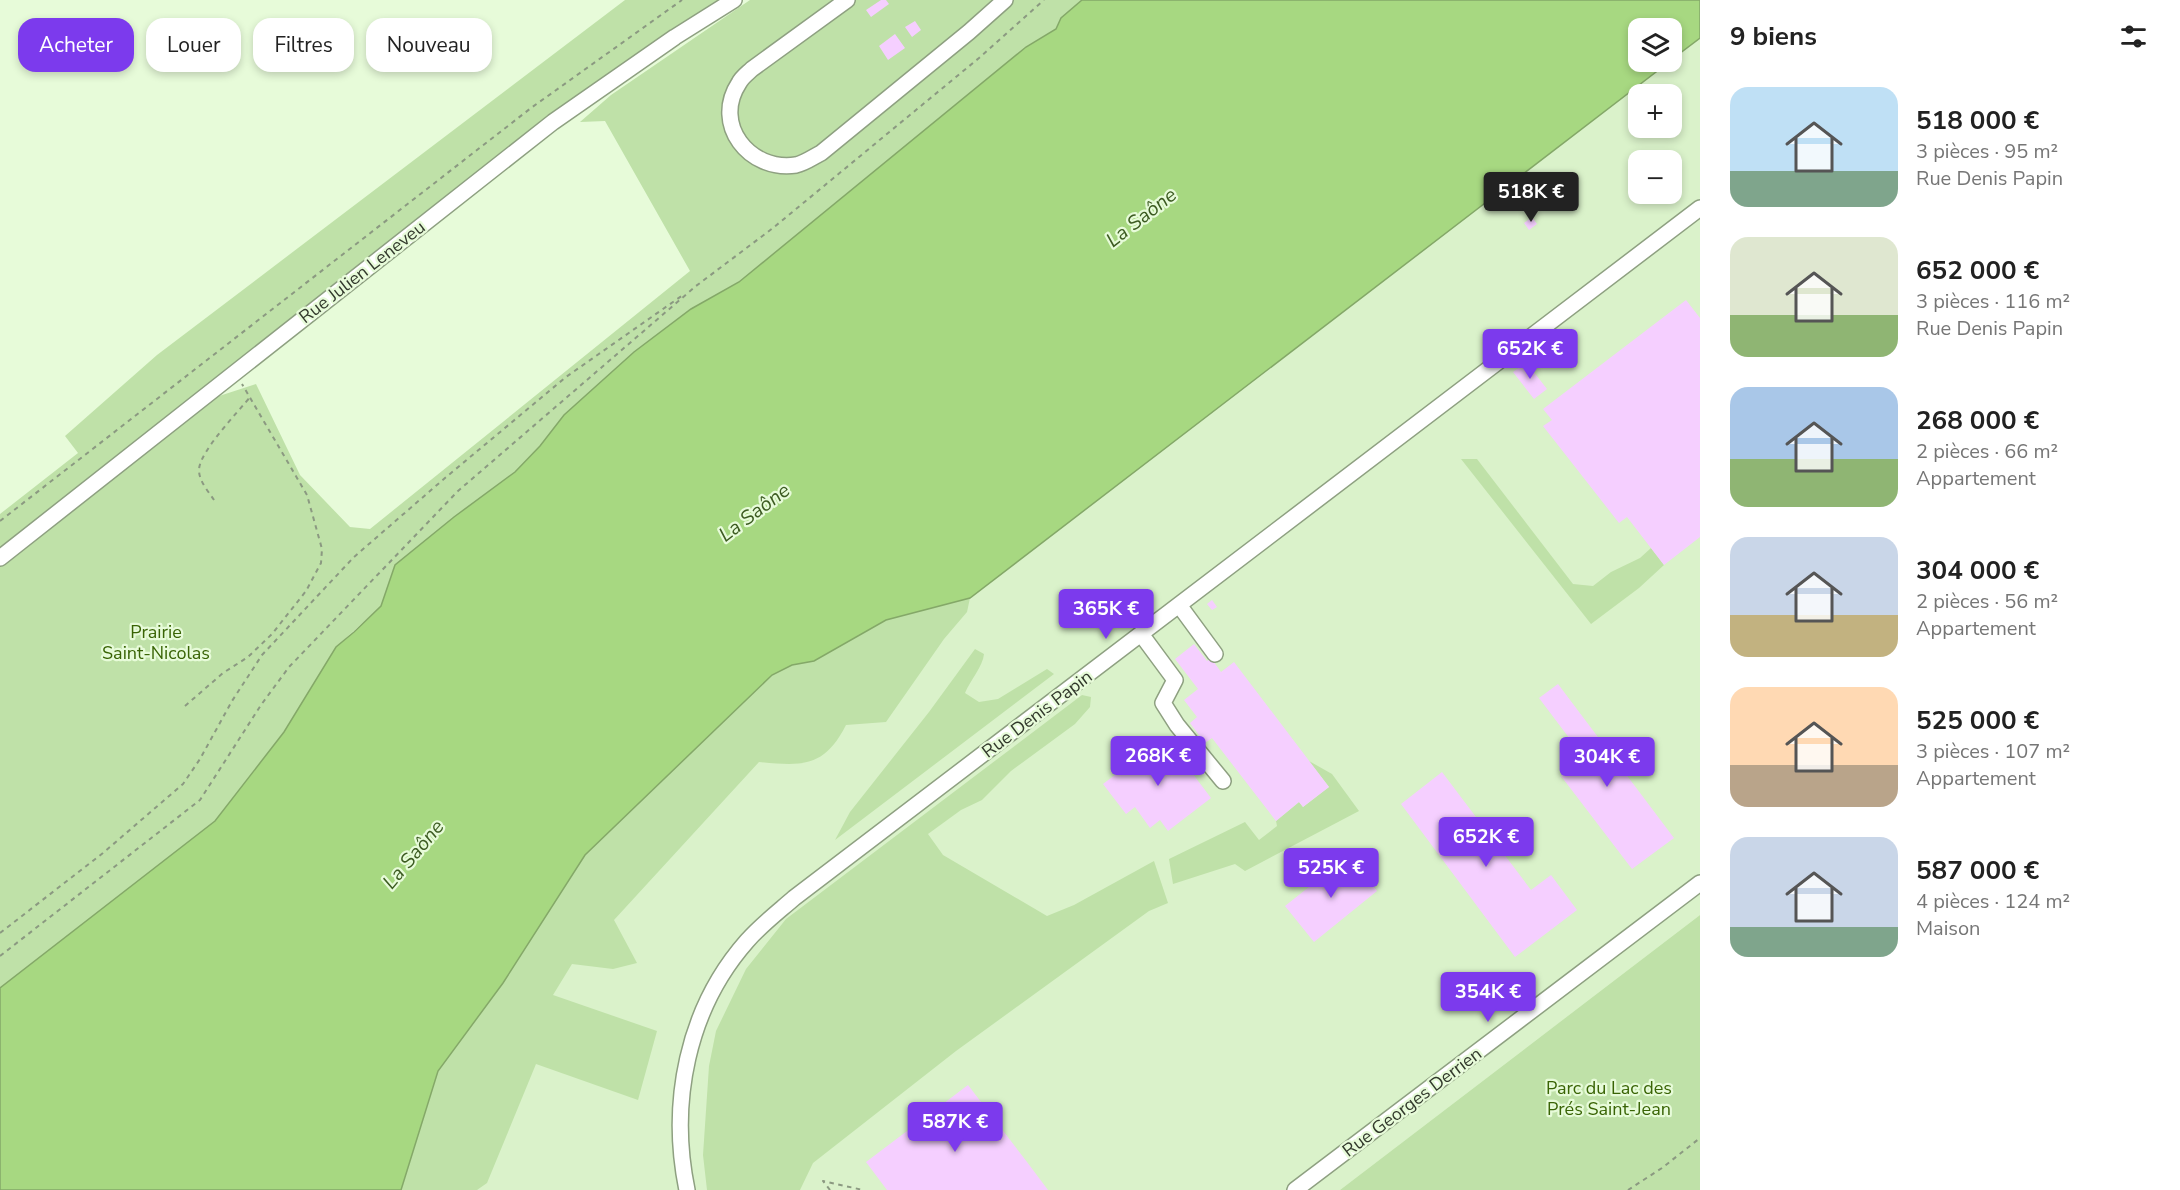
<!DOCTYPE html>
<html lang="fr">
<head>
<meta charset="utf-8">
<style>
  :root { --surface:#fff; --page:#f6f6f6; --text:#222; --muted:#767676; --accent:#7c3aed }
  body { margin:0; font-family:"Nunito Sans",sans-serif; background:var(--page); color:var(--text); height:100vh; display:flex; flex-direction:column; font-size:22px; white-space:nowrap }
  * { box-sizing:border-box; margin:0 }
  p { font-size:20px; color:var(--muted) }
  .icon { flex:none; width:33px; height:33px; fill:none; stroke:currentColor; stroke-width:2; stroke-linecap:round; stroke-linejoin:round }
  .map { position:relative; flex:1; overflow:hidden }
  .panel { display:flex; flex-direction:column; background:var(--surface); width:480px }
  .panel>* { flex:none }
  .guide { position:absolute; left:18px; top:18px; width:570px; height:54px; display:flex; gap:12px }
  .controls { position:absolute; left:1628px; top:18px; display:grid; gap:12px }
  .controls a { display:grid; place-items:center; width:54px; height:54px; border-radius:12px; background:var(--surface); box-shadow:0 3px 9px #0003; font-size:30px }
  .price { position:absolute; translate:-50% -51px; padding:0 14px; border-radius:6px; background:var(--accent); color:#fff; font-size:20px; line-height:39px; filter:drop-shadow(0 2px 3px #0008) }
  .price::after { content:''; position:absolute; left:50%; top:36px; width:18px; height:14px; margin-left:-9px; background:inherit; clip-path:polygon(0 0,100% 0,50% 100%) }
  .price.current { background:#222; color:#fff }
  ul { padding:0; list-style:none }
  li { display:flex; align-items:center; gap:18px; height:150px; padding:0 30px }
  li span { display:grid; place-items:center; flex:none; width:168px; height:120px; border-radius:18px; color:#555 }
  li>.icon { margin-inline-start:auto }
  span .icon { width:72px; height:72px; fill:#fffc; stroke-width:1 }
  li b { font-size:26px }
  h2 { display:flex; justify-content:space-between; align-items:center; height:72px; padding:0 30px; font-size:26px }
  .chip { padding:0 21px; border-radius:18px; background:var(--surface); box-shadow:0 3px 9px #0003; font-size:21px; line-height:54px }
  .chip.current { background:var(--accent); color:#fff }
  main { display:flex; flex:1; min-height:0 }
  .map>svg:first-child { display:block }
  .built { fill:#daf2ca; fill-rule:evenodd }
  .green { fill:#bfe1a8 }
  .water { fill:#a7d881; stroke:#84a868; stroke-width:1.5 }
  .building { fill:#f5cfff }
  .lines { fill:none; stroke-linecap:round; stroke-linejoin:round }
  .minor-casing { stroke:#8ea081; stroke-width:18 }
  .path { stroke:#8b9981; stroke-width:2; stroke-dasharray:4.5 4.5; stroke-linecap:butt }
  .minor { stroke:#fff; stroke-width:15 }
  .labels { text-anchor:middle; stroke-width:4.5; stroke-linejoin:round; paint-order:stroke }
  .street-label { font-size:18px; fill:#32392c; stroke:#e7fbd9 }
  .park-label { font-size:18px; fill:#396405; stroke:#e7fbd9 }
  .water-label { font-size:20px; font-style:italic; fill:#3c5b21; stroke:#e7fbd9 }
</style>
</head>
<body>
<main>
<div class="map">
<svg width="1700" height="1190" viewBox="0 0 1700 1190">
  <rect width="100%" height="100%" fill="#e7fbd9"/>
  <path class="built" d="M1700 38V915L1340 1190H401L438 1071 503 983 585 855 792 665 814 661 886 620 970 598ZM1638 94H1671V128H1638ZM1638 160H1671V194H1638Z"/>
  <path class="green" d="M625 0H722L273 334 0 548V514L78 453 65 436 157 355Z
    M750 0H1082L1061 18 1056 29 1026 47 739 282 691 309 634 352 515 472 454 517 395 565 381 606 336 647 284 732 215 821 0 988V565L213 398 256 384 300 475 350 527 370 529 690 271 605 121 580 122 611 95Z
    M1461 459H1477L1573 584 1593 586 1611 572 1640 558 1651 548 1664 565 1639 588 1591 624Z
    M970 598 967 612 944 639 886 722 846 725C824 768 802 766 759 762L614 920 637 963 613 969 572 964 553 995 657 1031 638 1100 536 1064 487 1183 477 1190H401L438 1071 503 983 585 855 772 675 792 665 814 661 886 620Z
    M975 649 984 654C983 666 970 681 965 693L979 702 998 699 1047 669 1054 674 835 840 850 812 929 712Z
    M1082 695 1091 697 1090 707 1075 724 1011 771 982 800 961 810 928 834 943 855 1047 916 1074 905 1154 861 1168 903 1149 911 956 1051 813 1163 800 1190H707L703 1155 709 1066 716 1031 746 969 786 919Z
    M1309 761 1332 774 1359 811 1245 871 1235 864 1173 884 1169 859 1245 822 1259 840 1277 826 1276 821 1299 802 1303 807 1329 787Z
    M1700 915V1190H1340L1357 1177Z"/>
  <path class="water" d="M1082 0H1700V38L1671 60V28H1638V62H1669L970 598 886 620 814 661 792 665 772 675 585 855 503 983 438 1071 401 1190H0V988L215 821 284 732 336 647 354 632 381 606 395 565 454 517 515 472 540 446 564 415 634 352 691 309 739 282 1026 47 1056 29 1061 18Z"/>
  <path class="building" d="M881 0H886L889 4 871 17 866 10Z
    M915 21 921 30 912 37 905 27Z
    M895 34 905 48 888 60 879 46Z
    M1532 217 1537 224 1529 230 1524 223Z
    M1686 300 1700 318V537L1664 565 1627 517 1619 523 1543 426 1552 420 1543 409Z
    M1526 362 1547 389 1534 399 1513 372Z
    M1212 600 1217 607 1212 610 1207 604Z
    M1194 644 1207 661 1211 658 1221 672 1234 662 1329 787 1303 807 1299 802 1276 821 1212 738 1205 743 1190 723 1197 717 1184 700 1198 689 1175 659Z
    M1558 684 1674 838 1632 869 1561 776 1585 759 1539 698Z
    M1165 737 1211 798 1168 831 1160 820 1150 828 1135 807 1126 814 1103 784Z
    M1442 772 1531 890 1551 875 1577 910 1515 957 1401 804Z
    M1349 855 1377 891 1314 942 1285 906Z
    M968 1085 1027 1162 1048 1190H887L866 1162Z"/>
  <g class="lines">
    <g class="minor-casing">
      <path id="minor" d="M847 0 752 69C748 73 742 77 739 83 712 124 749 172 796 165 805 163 813 157 821 153L969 32 1005 0
        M0 558 553 122 675 37 734 0
        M1179 605 1215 654
        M1141 634 1175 680 1163 703 1177 725 1223 781
        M687 1190C669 1103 687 1009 747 941 761 925 778 912 794 898L1700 208
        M1295 1190 1700 883"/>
    </g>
    <path class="path" d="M214 500C208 491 199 481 199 470 199 452 238 412 251 396
      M0 521 531 108 682 0
      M185 706 223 673 248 657 272 634 306 591 321 563 322 549 307 495 242 384
      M0 933 103 853 183 784 200 759 232 701 262 655 354 557 445 478 566 377 683 295
      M0 956 200 800 261 705 289 667 458 491 696 286 773 228 979 58 1044 0
      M830 1190 823 1181 863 1190
      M1628 1190 1662 1168 1700 1138"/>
    <use href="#minor" class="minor"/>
  </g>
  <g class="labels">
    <g class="street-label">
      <text transform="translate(362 272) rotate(-38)" y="6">Rue Julien Leneveu</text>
      <text transform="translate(1037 714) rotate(-37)" y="6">Rue Denis Papin</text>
      <text transform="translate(1412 1102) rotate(-37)" y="6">Rue Georges Derrien</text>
    </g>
    <g class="park-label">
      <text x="156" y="638">Prairie<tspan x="156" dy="21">Saint-Nicolas</tspan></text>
      <text x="1609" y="1094">Parc du Lac des<tspan x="1609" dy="21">Prés Saint-Jean</tspan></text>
    </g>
    <g class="water-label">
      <text transform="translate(1141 217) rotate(-38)" y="7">La Saône</text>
      <text transform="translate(754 512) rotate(-37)" y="7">La Saône</text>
      <text transform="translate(413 854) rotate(-50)" y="7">La Saône</text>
    </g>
  </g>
</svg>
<div class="controls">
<a><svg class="icon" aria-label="layers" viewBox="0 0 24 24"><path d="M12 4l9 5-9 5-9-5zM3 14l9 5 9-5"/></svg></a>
<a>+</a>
<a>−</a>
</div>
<b class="price current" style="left:1531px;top:223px">518K €</b>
<b class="price" style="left:1530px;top:380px">652K €</b>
<b class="price" style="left:1106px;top:640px">365K €</b>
<b class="price" style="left:1158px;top:787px">268K €</b>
<b class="price" style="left:1607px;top:788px">304K €</b>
<b class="price" style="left:1486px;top:868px">652K €</b>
<b class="price" style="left:1331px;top:899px">525K €</b>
<b class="price" style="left:1488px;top:1023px">354K €</b>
<b class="price" style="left:955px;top:1153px">587K €</b>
<div class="guide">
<a class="chip current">Acheter</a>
<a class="chip">Louer</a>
<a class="chip">Filtres</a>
<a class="chip">Nouveau</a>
</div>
</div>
<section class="panel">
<h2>9 biens<svg class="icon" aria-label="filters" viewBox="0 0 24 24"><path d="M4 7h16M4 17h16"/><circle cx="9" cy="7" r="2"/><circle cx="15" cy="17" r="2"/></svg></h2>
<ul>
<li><span style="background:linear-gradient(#bfe0f5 70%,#7fa58c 0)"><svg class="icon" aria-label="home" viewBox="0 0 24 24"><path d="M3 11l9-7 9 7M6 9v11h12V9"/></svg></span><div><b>518 000 €</b><p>3 pièces · 95 m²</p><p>Rue Denis Papin</p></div></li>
<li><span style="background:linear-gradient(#dfe7d0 65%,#8fb573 0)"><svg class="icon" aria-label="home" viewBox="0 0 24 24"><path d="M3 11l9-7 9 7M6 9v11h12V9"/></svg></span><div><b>652 000 €</b><p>3 pièces · 116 m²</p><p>Rue Denis Papin</p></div></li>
<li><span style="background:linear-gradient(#a9c7e8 60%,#8fb573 0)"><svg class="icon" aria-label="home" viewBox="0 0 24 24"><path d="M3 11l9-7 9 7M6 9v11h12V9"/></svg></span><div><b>268 000 €</b><p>2 pièces · 66 m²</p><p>Appartement</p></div></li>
<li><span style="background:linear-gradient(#c9d6e8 65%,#c2b280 0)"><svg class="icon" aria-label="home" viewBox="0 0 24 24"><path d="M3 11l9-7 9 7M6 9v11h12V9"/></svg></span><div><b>304 000 €</b><p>2 pièces · 56 m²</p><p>Appartement</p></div></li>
<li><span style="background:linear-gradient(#ffd9b3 65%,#b9a48a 0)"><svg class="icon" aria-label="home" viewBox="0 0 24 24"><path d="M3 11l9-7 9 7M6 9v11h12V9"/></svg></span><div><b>525 000 €</b><p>3 pièces · 107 m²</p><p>Appartement</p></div></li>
<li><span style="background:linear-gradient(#c9d6e8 75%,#7fa58c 0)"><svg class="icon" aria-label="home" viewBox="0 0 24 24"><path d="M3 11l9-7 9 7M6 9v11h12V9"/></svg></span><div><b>587 000 €</b><p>4 pièces · 124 m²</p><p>Maison</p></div></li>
</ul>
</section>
</main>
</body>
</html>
